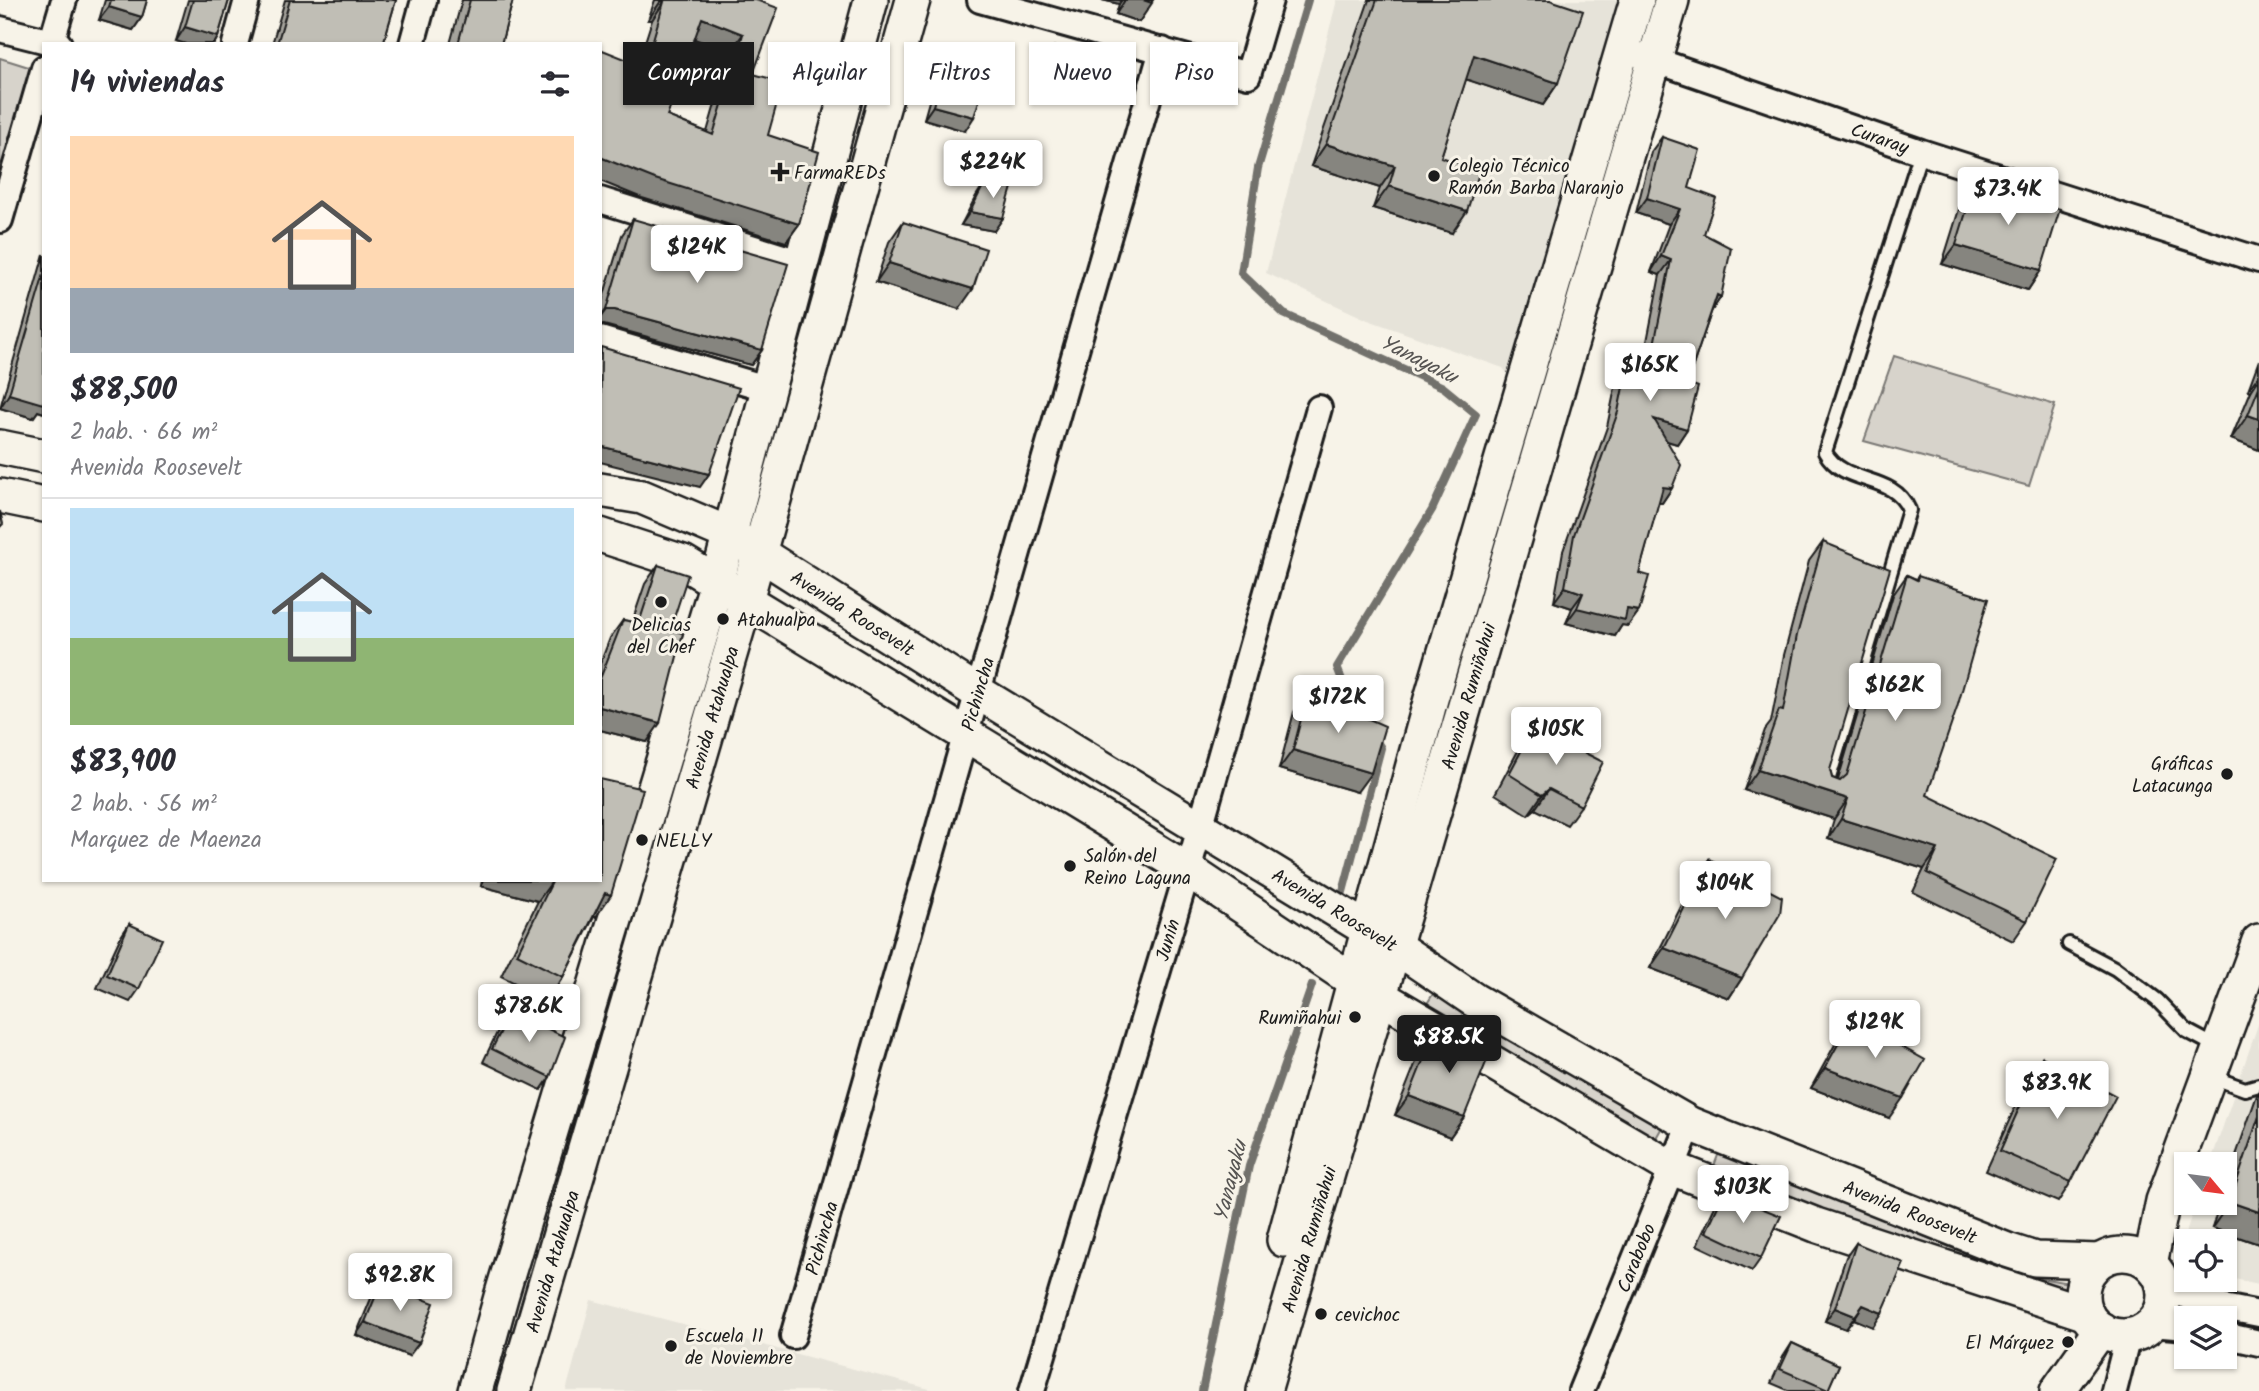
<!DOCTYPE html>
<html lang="es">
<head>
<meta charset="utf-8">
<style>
  :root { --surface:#fff; --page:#f2f2f3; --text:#2b2b33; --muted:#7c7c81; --line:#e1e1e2; --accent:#1c1c1c }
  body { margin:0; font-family:Kalam,sans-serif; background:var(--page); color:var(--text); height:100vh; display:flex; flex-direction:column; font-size:26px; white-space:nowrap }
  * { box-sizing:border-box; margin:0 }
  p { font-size:23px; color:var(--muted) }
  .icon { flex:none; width:38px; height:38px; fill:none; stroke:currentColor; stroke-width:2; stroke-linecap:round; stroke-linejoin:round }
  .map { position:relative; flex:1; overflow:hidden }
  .details { position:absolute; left:42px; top:42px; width:560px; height:840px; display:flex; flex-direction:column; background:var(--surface); border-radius:0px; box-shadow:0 2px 5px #0004 }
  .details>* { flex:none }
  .top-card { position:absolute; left:623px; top:42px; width:665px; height:63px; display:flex; gap:14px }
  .needle { width:46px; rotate:119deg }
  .fabs { position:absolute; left:2174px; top:1152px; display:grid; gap:14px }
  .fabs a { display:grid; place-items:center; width:63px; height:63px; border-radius:0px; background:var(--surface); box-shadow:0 2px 5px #0004; font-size:35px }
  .price { position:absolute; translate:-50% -60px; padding:0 16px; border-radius:7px; background:#fff; color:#222; font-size:23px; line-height:46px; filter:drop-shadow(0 2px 4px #0008) }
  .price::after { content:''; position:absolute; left:50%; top:42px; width:21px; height:16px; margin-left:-10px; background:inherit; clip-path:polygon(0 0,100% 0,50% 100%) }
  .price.current { background:var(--accent); color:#fff }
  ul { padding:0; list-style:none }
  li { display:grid; align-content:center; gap:14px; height:371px; padding:0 28px }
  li+li { border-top:2px solid var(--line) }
  li span { display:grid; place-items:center; height:217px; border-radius:0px; color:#555 }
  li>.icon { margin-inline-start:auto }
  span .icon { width:126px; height:126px; fill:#fffc; stroke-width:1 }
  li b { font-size:30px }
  h2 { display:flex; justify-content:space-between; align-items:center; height:84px; padding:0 28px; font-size:30px }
  .chip { padding:0 24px; border-radius:0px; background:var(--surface); box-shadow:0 2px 5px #0004; font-size:24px; line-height:63px }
  .chip.current { background:var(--accent); color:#fff }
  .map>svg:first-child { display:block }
  .built { fill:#e6e3d9 }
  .green { fill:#d7d3cb; stroke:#7a7874; stroke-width:2 }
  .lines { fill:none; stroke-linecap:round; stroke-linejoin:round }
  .stream { stroke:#72716c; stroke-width:8 }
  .lane-casing { stroke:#1c1c1c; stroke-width:18 }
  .street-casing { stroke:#1c1c1c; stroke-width:30 }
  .secondary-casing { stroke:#1c1c1c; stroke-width:38 }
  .lane { stroke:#f7f3e8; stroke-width:12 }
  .street { stroke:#f7f3e8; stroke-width:24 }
  .secondary { stroke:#f7f3e8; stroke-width:33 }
  .wall { fill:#a5a39c; stroke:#1c1c1c; stroke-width:2; fill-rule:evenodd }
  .shaded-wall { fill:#86857f; stroke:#1c1c1c; stroke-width:2 }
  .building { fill:#c0beb5; stroke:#1c1c1c; stroke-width:2; fill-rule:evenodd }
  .poi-dot { fill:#1c1c1c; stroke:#f7f3e8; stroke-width:2.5 }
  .labels { text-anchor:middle; stroke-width:6; stroke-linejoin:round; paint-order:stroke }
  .street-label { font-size:19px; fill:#1c1c1c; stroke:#f7f3e8 }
  .poi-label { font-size:19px; fill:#1c1c1c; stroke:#f7f3e8; text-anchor:start }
  .water-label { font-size:21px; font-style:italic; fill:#565452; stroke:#f7f3e8 }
</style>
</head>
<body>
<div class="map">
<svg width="2259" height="1391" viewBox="0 0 2259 1391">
  <rect width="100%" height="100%" fill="#f7f3e8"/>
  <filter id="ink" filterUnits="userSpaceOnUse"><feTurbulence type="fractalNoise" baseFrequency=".0143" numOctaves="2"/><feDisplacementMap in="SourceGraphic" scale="14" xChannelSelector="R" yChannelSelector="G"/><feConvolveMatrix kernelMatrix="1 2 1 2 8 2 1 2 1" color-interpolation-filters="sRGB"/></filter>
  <g filter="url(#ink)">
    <path class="built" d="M1337 0H1628L1515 384 1503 368 1368 320 1266 273Z
      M2259 1022V1284L2224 1277V1241H2186V1244L2183 1241 2196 1202H2224V1164H2210Z
      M591 1300 937 1391H566Z"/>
    <path class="green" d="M0 58 35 69 0 185Z
      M1894 356 2055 405 2029 486 1864 441Z
      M1433 994 1665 1122 1652 1145 1423 1010Z
      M1720 1150 2011 1273 2075 1284 2067 1304 1923 1252 1714 1166Z"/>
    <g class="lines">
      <path class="stream" d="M1308 0 1258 168 1241 273 1284 314 1443 387 1476 414 1432 510 1337 667 1349 698 1365 724
        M1343 892 1381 748 1374 737
        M1202 1391 1249 1166 1312 985"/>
      <g class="lane-casing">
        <path id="lane" d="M1826 788 1909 510C1893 472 1844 487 1825 452L1921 152
          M2069 944 2116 969 2157 1000 2187 1031 2219 1048
          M2209 1076 2245 1089 2259 1085"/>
      </g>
      <g class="street-casing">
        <g id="street">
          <path d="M980 0 1248 75 1270 0"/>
          <path d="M0 29 59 44"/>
          <path d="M51 44 64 0"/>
          <path d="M235 44 247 0"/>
          <path d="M412 44 424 0"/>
          <path id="s1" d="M1640 55 1921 152 2259 260"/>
          <path d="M600 200 799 262"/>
          <path d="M0 220 44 68"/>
          <path d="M600 339 766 388"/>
          <path d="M2163 1287 2208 1304 2259 1314"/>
          <path d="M2152 1324 2186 1327"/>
          <path d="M2224 1335 2259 1343"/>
          <path id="s2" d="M793 1336 1162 50"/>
          <path id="s3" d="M1032 1391 1188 870 1319 408"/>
          <path id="s4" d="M1581 1391 1690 1124"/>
          <path d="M2114 1391 2128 1336"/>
        </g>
      </g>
      <g class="secondary-casing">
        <g id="secondary">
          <path d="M0 447 44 456"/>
          <path id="s5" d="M600 490 642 497 729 534 979 693 1393 945 1474 1000 1690 1124 2007 1250 2035 1259 2099 1261"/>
          <path d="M0 496 44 505"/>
          <path d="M600 535 683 562 1188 870 1354 981 1672 1168 1816 1225 2087 1314"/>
          <path d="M1284 1240 1431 699 1637 0"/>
          <circle cx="2123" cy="1295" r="41"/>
          <path d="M2150 1264 2163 1201 2259 941"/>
          <path d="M475 1391 501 1297 717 582 871 0"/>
          <path id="s6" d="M514 1391 746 600 913 0"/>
          <path id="s7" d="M1264 1391 1672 0"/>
          <path d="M2057 1391 2101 1329"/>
        </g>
      </g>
      <use href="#lane" class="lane"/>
      <use href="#street" class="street"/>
      <use href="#secondary" class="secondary"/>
    </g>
    <path class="wall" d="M105 0H147L142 17 133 30 99 20Z
      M188 0H229L218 37 214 44H186L176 41Z
      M285 0H396L383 44H272Z
      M462 0H513L501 44H450Z
      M655 0H756L753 74 768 135 799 224 786 242 642 198 638 64 652 20H648ZM695 39 730 52 707 132 667 116Z
      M1102 0H1153L1139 22 1116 14 1119 4Z
      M1369 0H1550L1558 83 1543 105 1466 79 1441 157 1452 233 1373 208 1380 188 1311 166Z
      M1054 47 1073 84 1064 97 1035 87 1044 60Z
      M942 74 965 131 924 119 933 87Z
      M1662 137 1689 188 1704 234 1721 297 1712 310 1687 383V429L1677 444 1667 441 1672 488 1662 503H1658L1639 573V611L1628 626 1622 625 1615 636 1566 623 1572 608 1554 602 1563 551 1607 427 1617 378 1628 362 1642 367 1660 275 1651 272 1669 224 1636 213 1651 152Z
      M985 182 1003 218 994 231 961 225 976 196Z
      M1975 183 2041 270 2028 290 1942 264 1961 203Z
      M633 219 762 350 751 365 604 325H600V308L622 235Z
      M903 222 959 309 876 282 889 242Z
      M44 254V413L38 411 33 418 0 408Z
      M2259 360V450L2231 439 2251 391 2248 390Z
      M1823 542 1830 770 1832 778 1838 780 1893 595 1907 575 1916 579 1918 576 1927 795 2027 921 2013 941 1913 892 1924 869 1828 839 1834 819 1744 790 1765 730 1771 722 1784 655 1809 561Z
      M658 565 670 630 647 742 600 730V664L610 638 623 620 632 622 645 584Z
      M1308 692 1357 792 1279 769 1294 712Z
      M1534 727 1581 806 1567 825 1535 809 1528 815 1495 794 1520 747Z
      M1709 859 1742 978 1729 998 1650 968 1695 879Z
      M482 880H600L596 917H594L563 977 548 1000 501 976 538 901 481 886Z
      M129 924 139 989 130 1002 97 988 120 938Z
      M511 1011 550 1077 541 1090 483 1062 501 1024Z
      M1852 1019 1889 1118 1811 1088 1838 1039Z
      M1434 1033 1464 1117 1450 1137 1395 1115 1420 1052Z
      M2042 1057 2071 1182 2058 1202 1986 1171 2029 1077Z
      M2259 1092V1244L2212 1228 2220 1202H2224V1190L2257 1095Z
      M1724 1193 1761 1258 1752 1271 1697 1245 1715 1206Z
      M1856 1243 1873 1327 1854 1319 1846 1329 1825 1321 1846 1257Z
      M381 1283 409 1356 356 1335 372 1296Z
      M1792 1343 1839 1365 1827 1391H1790L1771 1383 1783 1357Z"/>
    <path class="shaded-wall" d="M1102 0H1122L1119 4Z
      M1125 0H1143L1152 3 1139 22 1116 14Z
      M661 1 664 2 652 20H648Z
      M109 7 142 17 133 30 99 20Z
      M702 18 743 34 730 52 689 37Z
      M185 27 218 37 214 44H186L176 41Z
      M1474 55 1558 83 1543 105 1459 77Z
      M1044 73 1073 84 1064 97 1035 87Z
      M933 106 974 117 965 131 924 119Z
      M1326 144 1395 166 1380 188 1311 166Z
      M600 157 799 224 786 242 642 198 600 181Z
      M1389 186 1467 211 1452 233 1373 208Z
      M1647 198 1680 209 1669 224 1636 213Z
      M970 212 1003 218 994 231 961 225Z
      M1956 245 2041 270 2028 290 1942 264Z
      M1661 256 1671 260 1660 275 1651 272Z
      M889 263 973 289 959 309 876 282Z
      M1717 295 1721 297 1711 312Z
      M606 310H615L762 350 751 365 604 325H600V318Z
      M2259 375V379L2251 391 2248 390Z
      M9 394 44 399V413L38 411 33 418 0 408Z
      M2248 415 2259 419V450L2231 439Z
      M1654 419 1687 429 1677 444 1644 434Z
      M600 446 709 474 700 487 600 462Z
      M1663 487 1672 488 1662 503 1652 502Z
      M1565 587 1583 593 1572 608 1554 602Z
      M1577 608 1627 609 1639 611 1628 626 1622 625 1615 636 1566 623Z
      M600 707 660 723 647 742 600 730Z
      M1293 750 1371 773 1357 792 1279 769Z
      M1758 770 1848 799 1834 819 1744 790Z
      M1549 789 1535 809 1528 815 1542 795Z
      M1841 819 1938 849 1924 869 1828 839Z
      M484 880H553L538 901 481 886Z
      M605 893 611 895 596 917 590 916Z
      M1664 948 1742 978 1729 998 1650 968Z
      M1825 1068 1903 1098 1889 1118 1811 1088Z
      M1409 1096 1464 1117 1450 1137 1395 1115Z
      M2230 1202 2259 1212V1244L2212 1228Z
      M1863 1305 1882 1313 1873 1327 1854 1319Z
      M1835 1308 1855 1316 1846 1329 1825 1321Z
      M365 1322 419 1343 409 1356 356 1335Z"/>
    <path class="building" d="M111 0H147L142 17 109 7Z
      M193 0H229L218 37 185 27Z
      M290 0H396L383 44H277Z
      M470 0H513L501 44H458Z
      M661 0H756L778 8 753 74 783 82 768 135 819 152 799 224 655 179 600 157V49L645 67 664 2 661 1ZM702 18 743 34 713 135 667 116Z
      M1377 0H1550L1583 11 1558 83 1474 55 1441 157 1480 170 1467 211 1389 186 1395 166 1326 144Z
      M1054 47 1083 57 1073 84 1044 73Z
      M942 74 984 85 974 117 933 106Z
      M1662 137 1700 150 1689 188 1716 198 1704 234 1731 248 1721 297 1717 295 1687 383 1698 387 1687 429 1654 419 1681 465 1672 488 1663 487 1639 573 1649 576 1639 611 1627 609 1625 620 1577 608 1583 593 1565 587 1574 535 1618 412 1628 362 1649 370 1671 260 1661 256 1680 209 1647 198Z
      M985 182 1013 184 1003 218 970 212Z
      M1975 183 2060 209 2041 270 1956 245Z
      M633 219 788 264 762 350 615 310H606Z
      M903 222 986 249 973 289 889 263Z
      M44 274V400L43 404 9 394Z
      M601 347 739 388 709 474 600 446Z
      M2259 387V419L2248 415Z
      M0 511 3 524 0 527Z
      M1823 542 1890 569 1830 770 1832 778 1840 781 1847 775 1907 575 1917 580 1918 576 1988 599 1957 708 1927 795 2057 859 2027 921 1927 873 1938 849 1841 819 1848 799 1758 770 1779 710 1783 711 1797 635Z
      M658 565 688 575 670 630 683 633 660 723 600 707V679L623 620 639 623Z
      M1308 692 1385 726 1371 773 1293 750Z
      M1534 727 1603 762 1581 806 1549 789 1542 795 1509 774Z
      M600 779 643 789 611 895 605 893 563 977 517 954 553 880H600Z
      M1709 859 1782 897 1780 914 1742 978 1664 948Z
      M129 924 162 939 139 989 107 975Z
      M511 1011 565 1037 550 1077 492 1049Z
      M1852 1019 1925 1060 1903 1098 1825 1068Z
      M1434 1033 1489 1055 1464 1117 1409 1096Z
      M2042 1057 2116 1096 2071 1182 2000 1151Z
      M2259 1116V1212L2230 1202Z
      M1724 1193 1781 1216 1761 1258 1706 1232Z
      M1856 1243 1904 1263 1882 1313 1863 1305 1855 1316 1835 1308Z
      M381 1283 434 1303 419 1343 365 1322Z
      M1792 1343 1839 1365 1828 1390 1780 1369Z"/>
  </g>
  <g class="poi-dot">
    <path d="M776.5 161.5h7v7h7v7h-7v7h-7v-7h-7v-7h7z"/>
    <circle cx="1434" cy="176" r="7"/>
    <circle cx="661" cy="602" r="7"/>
    <circle cx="723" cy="619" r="7"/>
    <circle cx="2227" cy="774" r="7"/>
    <circle cx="642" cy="840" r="7"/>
    <circle cx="1070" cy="866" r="7"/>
    <circle cx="1355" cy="1017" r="7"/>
    <circle cx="1321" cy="1314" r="7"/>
    <circle cx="2068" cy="1342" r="7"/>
    <circle cx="671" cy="1346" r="7"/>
  </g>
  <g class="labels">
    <g class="street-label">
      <text dy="7" stroke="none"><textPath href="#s1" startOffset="254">Curaray</textPath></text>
      <text dy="7" stroke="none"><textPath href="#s5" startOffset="284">Avenida Roosevelt</textPath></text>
      <text dy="7" stroke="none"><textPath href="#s2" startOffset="668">Pichincha</textPath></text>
      <text dy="7" stroke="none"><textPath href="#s7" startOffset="724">Avenida Rumiñahui</textPath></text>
      <text dy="7" stroke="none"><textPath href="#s6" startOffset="702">Avenida Atahualpa</textPath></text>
      <text dy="7" stroke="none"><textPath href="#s5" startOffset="850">Avenida Roosevelt</textPath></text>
      <text dy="7" stroke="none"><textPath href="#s3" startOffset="471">Junín</textPath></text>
      <text dy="7" stroke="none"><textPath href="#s5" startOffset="1502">Avenida Roosevelt</textPath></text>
      <text dy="7" stroke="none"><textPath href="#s2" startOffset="102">Pichincha</textPath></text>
      <text dy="7" stroke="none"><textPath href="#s7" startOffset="158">Avenida Rumiñahui</textPath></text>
      <text dy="7" stroke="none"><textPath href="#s4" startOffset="144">Carabobo</textPath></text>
      <text dy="7" stroke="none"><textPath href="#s6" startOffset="135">Avenida Atahualpa</textPath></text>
    </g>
    <g class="poi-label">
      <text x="1448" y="172">Colegio Técnico<tspan x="1448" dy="22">Ramón Barba Naranjo</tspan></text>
      <text x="794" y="179">FarmaREDs</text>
      <text x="737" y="626">Atahualpa</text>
      <text x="661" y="631" text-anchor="middle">Delicias<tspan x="661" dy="22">del Chef</tspan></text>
      <text x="2213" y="770" text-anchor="end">Gráficas<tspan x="2213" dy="22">Latacunga</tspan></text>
      <text x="656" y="847">NELLY</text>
      <text x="1084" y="862">Salón del<tspan x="1084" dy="22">Reino Laguna</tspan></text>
      <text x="1341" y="1024" text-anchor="end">Rumiñahui</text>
      <text x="1335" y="1321">cevichoc</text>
      <text x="685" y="1342">Escuela 11<tspan x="685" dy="22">de Noviembre</tspan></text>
      <text x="2054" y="1349" text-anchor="end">El Márquez</text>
    </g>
    <g class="water-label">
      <text transform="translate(1419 359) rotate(27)" y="7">Yanayaku</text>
      <text transform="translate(1230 1181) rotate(-76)" y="7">Yanayaku</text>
    </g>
  </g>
</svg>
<div class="fabs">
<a><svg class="needle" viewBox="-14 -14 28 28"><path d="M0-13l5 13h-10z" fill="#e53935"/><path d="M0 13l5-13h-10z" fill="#7c7c81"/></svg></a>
<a><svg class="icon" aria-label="locate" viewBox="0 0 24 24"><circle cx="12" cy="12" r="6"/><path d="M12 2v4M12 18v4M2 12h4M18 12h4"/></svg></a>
<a><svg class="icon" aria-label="layers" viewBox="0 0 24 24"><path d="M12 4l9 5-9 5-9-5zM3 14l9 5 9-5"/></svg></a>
</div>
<b class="price" style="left:993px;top:200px">$224K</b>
<b class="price" style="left:2008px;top:227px">$73.4K</b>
<b class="price" style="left:697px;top:285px">$124K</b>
<b class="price" style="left:1650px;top:403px">$165K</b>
<b class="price" style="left:1895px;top:723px">$162K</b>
<b class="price" style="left:1338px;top:735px">$172K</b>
<b class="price" style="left:1556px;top:767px">$105K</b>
<b class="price" style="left:1725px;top:921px">$104K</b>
<b class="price" style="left:529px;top:1044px">$78.6K</b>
<b class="price" style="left:1875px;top:1060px">$129K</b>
<b class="price current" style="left:1449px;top:1075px">$88.5K</b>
<b class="price" style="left:2057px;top:1121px">$83.9K</b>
<b class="price" style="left:1743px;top:1225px">$103K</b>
<b class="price" style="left:400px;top:1313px">$92.8K</b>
<div class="top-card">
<a class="chip current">Comprar</a>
<a class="chip">Alquilar</a>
<a class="chip">Filtros</a>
<a class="chip">Nuevo</a>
<a class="chip">Piso</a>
</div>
<section class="details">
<h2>14 viviendas<svg class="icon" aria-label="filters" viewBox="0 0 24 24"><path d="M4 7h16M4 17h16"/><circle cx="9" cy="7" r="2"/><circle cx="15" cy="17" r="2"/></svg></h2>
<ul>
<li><span style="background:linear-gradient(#ffd9b3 70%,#9aa5b1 0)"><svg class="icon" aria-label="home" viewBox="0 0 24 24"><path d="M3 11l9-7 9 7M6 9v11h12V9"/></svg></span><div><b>$88,500</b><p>2 hab. · 66 m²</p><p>Avenida Roosevelt</p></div></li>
<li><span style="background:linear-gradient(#bfe0f5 60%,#8fb573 0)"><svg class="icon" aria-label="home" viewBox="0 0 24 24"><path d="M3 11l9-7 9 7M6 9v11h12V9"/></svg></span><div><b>$83,900</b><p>2 hab. · 56 m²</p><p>Marquez de Maenza</p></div></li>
</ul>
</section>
</div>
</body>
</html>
